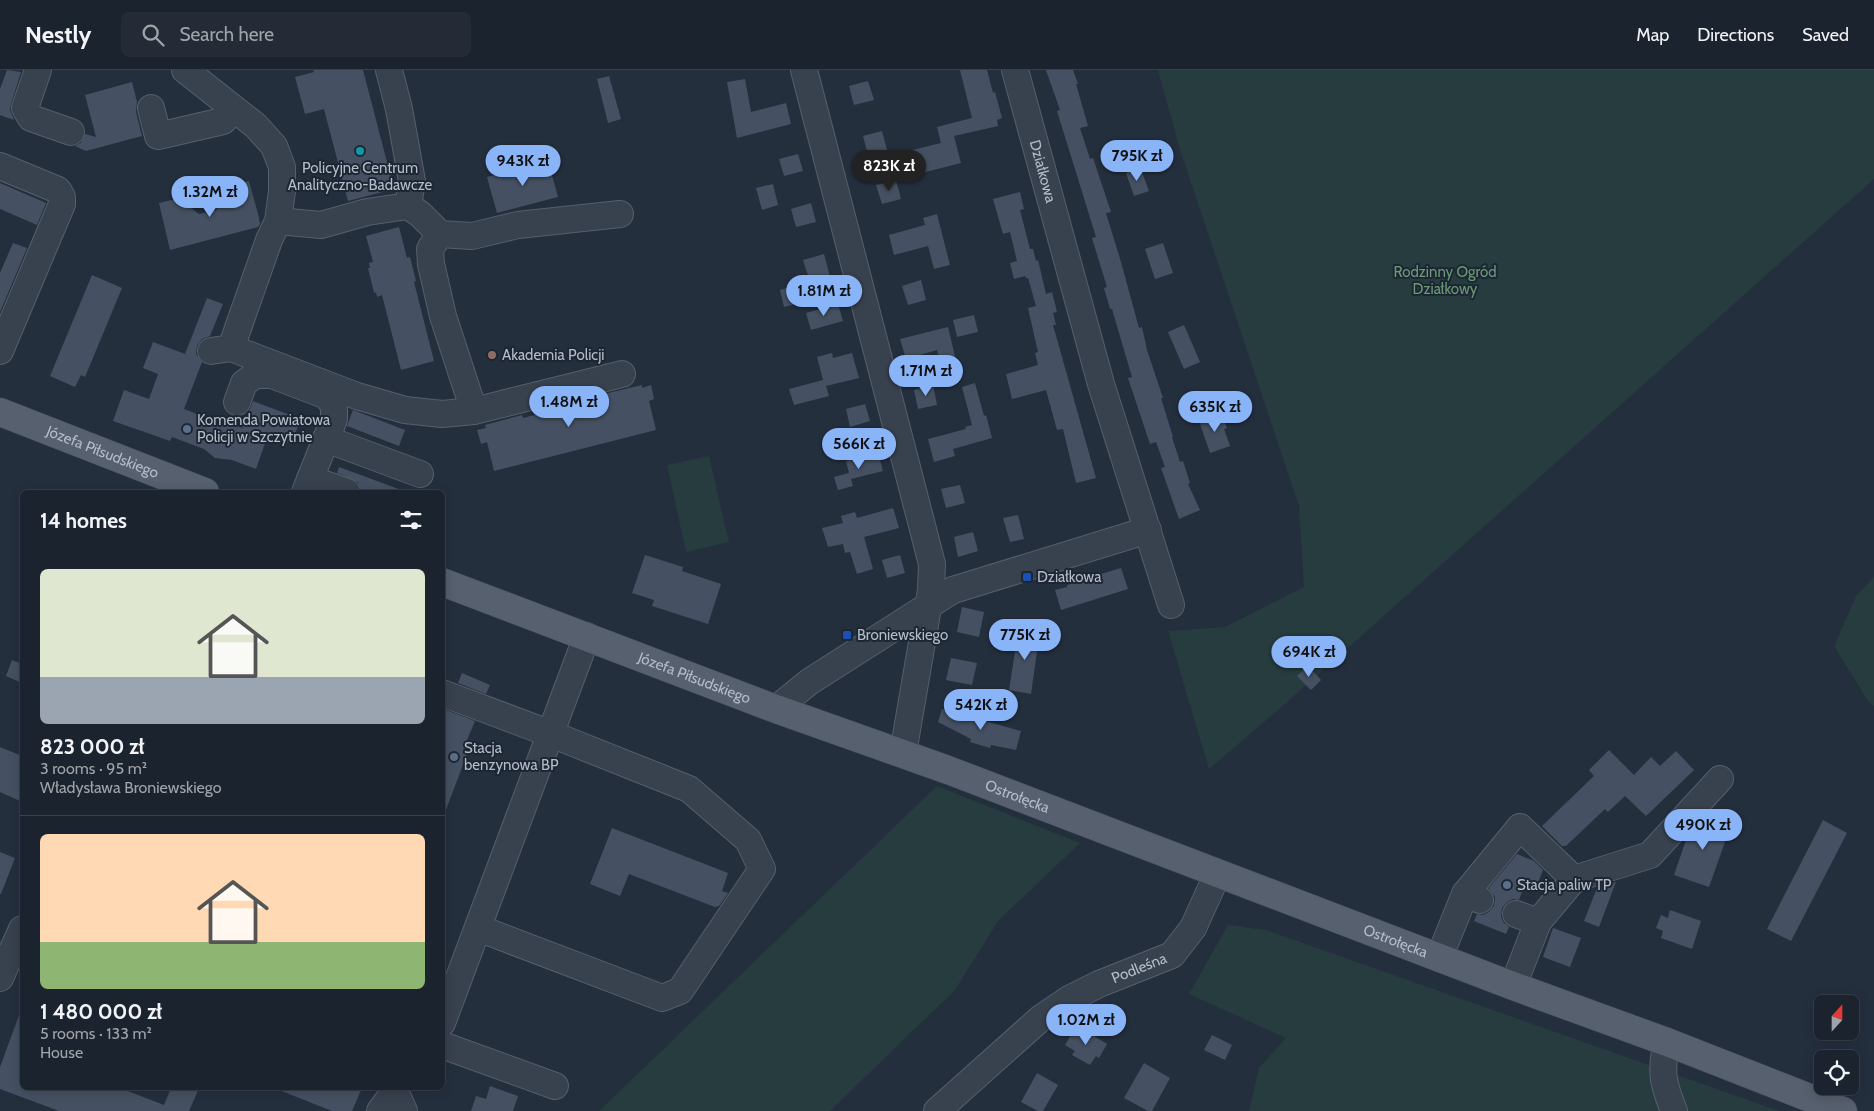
<!DOCTYPE html>
<html lang="en">
<head>
<meta charset="utf-8">
<style>
  :root { --surface:#1b232e; --page:#242b36; --text:#f1f3f6; --muted:#a0a4aa; --line:#39404a; --accent:#8ab4f8 }
  body { margin:0; font-family:Cabin,sans-serif; background:var(--page); color:var(--text); height:100vh; display:flex; flex-direction:column; font-size:19px; white-space:nowrap }
  * { box-sizing:border-box; margin:0 }
  p { font-size:16px; color:var(--muted) }
  .icon { flex:none; width:28px; height:28px; fill:none; stroke:currentColor; stroke-width:2; stroke-linecap:round; stroke-linejoin:round }
  .map { position:relative; flex:1; overflow:hidden }
  .side { position:absolute; left:20px; top:420px; width:425px; height:600px; display:flex; flex-direction:column; background:var(--surface); border-radius:8px; box-shadow:0 2px 12px #0003,0 0 0 1px var(--line) }
  .side>* { flex:none }
  .needle { width:32px; rotate:21deg }
  .controls { position:absolute; left:1814px; top:925px; display:grid; gap:10px }
  .controls a { display:grid; place-items:center; width:45px; height:45px; border-radius:8px; background:var(--surface); box-shadow:0 2px 12px #0003,0 0 0 1px var(--line); font-size:25px }
  .price { position:absolute; translate:-50% -42px; padding:0 11px; border-radius:18px; background:var(--accent); color:#111; font-size:16px; line-height:32px; filter:drop-shadow(0 1px 2px #0008) }
  .price::after { content:''; position:absolute; left:50%; top:30px; width:15px; height:11px; margin-left:-8px; background:inherit; clip-path:polygon(0 0,100% 0,50% 100%) }
  .price.selected { background:#222; color:#fff }
  ul { padding:0; list-style:none }
  li { display:grid; align-content:center; gap:10px; height:265px; padding:0 20px }
  li+li { border-top:1px solid var(--line) }
  li span { display:grid; place-items:center; height:155px; border-radius:8px; color:#555 }
  li>.icon { margin-inline-start:auto }
  span .icon { width:90px; height:90px; fill:#fffc; stroke-width:1 }
  li b { font-size:21px }
  h2 { display:flex; justify-content:space-between; align-items:center; height:60px; padding:0 20px; font-size:21px }
  header { display:flex; align-items:center; gap:30px; box-sizing:border-box; height:70px; padding:0 25px; background:var(--surface); border-bottom:1px solid var(--line) }
  header strong { font-size:24px }
  nav { display:flex; gap:28px; margin-inline-start:auto; font-size:18px }
  .search { width:350px; height:45px; background:var(--page); display:flex; align-items:center; gap:12px; box-sizing:border-box; padding:0 18px; border-radius:8px; color:var(--muted); font-size:19px }
  .map>svg:first-child { display:block }
  .green { fill:#263c3f }
  .building { fill:#455162 }
  .lines { fill:none; stroke-linecap:round; stroke-linejoin:round }
  .minor-casing { stroke:#565f6c; stroke-width:28 }
  .major-casing { stroke:#414a57; stroke-width:29 }
  .minor { stroke:#38414e; stroke-width:26 }
  .major { stroke:#56606e; stroke-width:28 }
  .culture-dot { fill:#0f9aa8; stroke:#1d2633; stroke-width:2 }
  .education-dot { fill:#8d6e63; stroke:#1d2633; stroke-width:2 }
  .service-dot { fill:#5c6f8a; stroke:#1d2633; stroke-width:2 }
  .transit-dot { fill:#1a4fb4; stroke:#1d2633; stroke-width:2 }
  .labels { text-anchor:middle; stroke-width:4; stroke-linejoin:round; paint-order:stroke }
  .poi-label { font-size:15px; fill:#b4bcc9; stroke:#1d2633; text-anchor:start }
  .street-label { font-size:15px; fill:#b4bcc9; stroke:#1d2633 }
  .park-label { font-size:15px; fill:#6b9a76; stroke:#1d2633 }
</style>
</head>
<body>
<header>
<strong>Nestly</strong>
<div class="search"><svg class="icon" aria-label="search" viewBox="0 0 24 24"><circle cx="10" cy="10" r="6"/><path d="M15 15l6 6"/></svg>Search here</div>
<nav><a>Map</a><a>Directions</a><a>Saved</a></nav>
</header>
<div class="map">
<svg width="1874" height="1041" viewBox="0 0 1874 1041">
  <rect width="100%" height="100%" fill="#242f3e"/>
  <path class="green" d="M1158 0H1874V109L1286 633 1209 699 1168 561 1225 557 1304 517 1299 436 1180 80Z
    M709 386 729 472 686 482 667 395Z
    M1874 507V636L1868 631 1834 576 1856 526Z
    M937 716 1080 773 998 851 955 920 830 1041H599Z
    M1228 855 1266 860 1779 1041H1249L1259 998 1286 968 1189 924Z"/>
  <path class="building" d="M7 0 21 2 11 34 10 40 14 50 0 45V19Z
    M313 0H363L394 119 348 131 324 39 305 44 295 7 314 2Z
    M960 0H987L993 23 995 22 1002 48 997 50 998 56 954 66 961 93 898 109 892 85 941 73 937 57 972 48Z
    M1046 0H1073L1078 14H1076L1088 56 1080 58 1090 89 1093 88 1111 142 1106 143 1121 192 1139 258 1142 257 1147 280 1163 328H1161L1173 367H1172L1180 392 1183 391 1190 413 1188 414 1200 440 1179 449 1161 398 1165 397 1156 372 1150 374 1128 308 1132 307 1112 239H1110L1104 218 1107 217 1092 168 1096 167 1057 41 1060 40Z
    M609 6 621 49 608 53 597 9Z
    M745 9 751 42 786 33 791 54 737 68 727 12Z
    M868 11 874 30 854 35 849 16Z
    M132 12 137 32 136 42 142 66 86 81 75 76 81 73 85 64 96 67 85 25Z
    M882 61 887 80 868 85 863 66Z
    M798 84 803 101 784 106 779 89Z
    M548 91 558 127 497 143 487 107Z
    M1140 97 1149 121 1134 126 1126 103Z
    M896 110 901 129 882 134 876 115Z
    M249 111 258 144 260 154 258 157 170 180 159 133 185 127 187 135 199 144 216 140 225 126 223 117Z
    M0 113 46 133 37 155 0 139Z
    M773 114 778 135 762 140 756 118Z
    M1020 122 1024 139 1020 140 1030 179H1033L1036 191 1038 190 1046 224 1052 222 1057 242 1053 243 1056 255H1053L1096 408 1076 413 1063 359 1057 360 1046 320 1012 329 1006 304 1038 295 1035 283 1038 282 1028 238 1036 236 1028 208H1026L1025 206 1014 209 1010 193 1017 191 1010 162 1003 164 993 129Z
    M811 133 816 152 796 157 791 139Z
    M937 144 950 195 934 199 928 176 894 185 889 165 925 155 923 148Z
    M399 157 407 188 410 187 416 211 414 212 434 291 401 300 382 225 377 227 376 222 374 223 368 198H370L369 193 373 192 366 166Z
    M13 173 27 178 0 242V203Z
    M1163 173 1173 203 1155 209 1145 179Z
    M824 184 830 207 810 212 803 190Z
    M92 205 122 218 85 307 81 305 75 317 50 306Z
    M921 210 926 230 908 235 902 216Z
    M799 214 803 232 784 237 780 220Z
    M207 228 223 234 210 266 202 269 197 276 196 284 202 292 184 339 215 351H225L242 358 253 331 301 349 291 374 268 365 256 399 232 390 215 388 204 379 172 367 170 371 113 351 124 320 149 329 158 304 143 298 153 272 185 284Z
    M838 234 843 251 811 260 806 243Z
    M974 245 978 262 957 267 953 250Z
    M1184 255 1200 292 1184 299 1168 262Z
    M948 257 958 299 943 303 937 280 906 289 900 269Z
    M832 283 833 288 852 283 859 308 826 316 829 326 794 335 789 319 823 310 817 287Z
    M975 313 984 346 986 345 992 368 953 379 955 386 934 392 928 369 966 359 965 357 972 355 962 317Z
    M642 315V318L651 315 654 329 649 331 656 360 494 401 487 372 481 374 477 360 486 358 485 355 522 345 523 348 605 327 604 324Z
    M933 315 937 335 918 339 914 320Z
    M865 334 870 351 850 357 846 339Z
    M353 340 405 360 399 376 347 356Z
    M1221 343 1227 358 1224 359 1230 376 1210 383 1199 351Z
    M878 382 883 401 851 409 853 416 838 420 834 407 849 403 846 391Z
    M339 397 404 421V422H362L358 412 337 403Z
    M960 415 965 433 946 438 941 419Z
    M893 438 899 458 864 467 873 499 857 504 850 482 845 483 843 474 828 477 822 458 843 453 841 446 855 442 857 448Z
    M1018 445 1024 469 1010 472 1003 448Z
    M973 462 978 481 958 487 954 467Z
    M645 485 683 497 682 501 721 514 708 554 652 536 654 530 632 523Z
    M900 485 905 503 887 508 882 490Z
    M1121 498 1128 519 1061 540 1055 520 1067 517V515L1101 505V504Z
    M962 537 984 542 979 567 957 562Z
    M1019 557 1040 560 1031 624 1009 620Z
    M951 588 977 593 972 615 946 610Z
    M12 590 22 594V613L6 606Z
    M1308 596 1321 610 1311 620 1297 606Z
    M462 603 490 615 486 624 458 613Z
    M942 639 1021 661 1016 680 991 675 990 678 970 672 971 669 938 652Z
    M446 640 475 651 464 677 469 679 444 745 442 648Z
    M0 677 22 686V732L0 722Z
    M1609 680 1634 705 1651 687 1660 696 1676 681 1694 700 1646 746 1625 726 1608 742 1605 739 1566 776H1562L1542 756 1594 706 1589 700Z
    M1706 746 1731 755 1709 817 1674 805 1687 767Z
    M1823 750 1847 763 1791 871 1767 859Z
    M612 758 728 803 722 821 728 823 719 836 715 837 629 804 620 826 590 814Z
    M0 782 15 788 1 824H0Z
    M1517 784 1534 791 1543 800 1537 815 1526 811 1519 830 1513 829 1507 832 1502 838 1501 847 1504 853 1509 857 1506 864 1474 851 1477 844 1483 845 1489 842 1494 836 1495 827 1489 818Z
    M1616 812 1599 857 1584 851 1597 818Z
    M1670 840 1701 851 1692 879 1661 868 1663 861 1656 858 1661 845 1668 848Z
    M1553 858 1581 868 1570 897 1543 887Z
    M21 940H22V1018H120L164 1035 171 1018H199L189 1041H59L0 1019V997Z
    M1074 959 1084 965 1086 961 1107 974 1099 988 1096 986 1090 995 1072 985 1075 981 1065 975Z
    M1212 965 1232 975 1225 990 1204 980Z
    M1144 993 1170 1008 1152 1041H1148L1124 1028Z
    M1037 1003 1058 1015 1043 1041H1038L1021 1032Z
    M490 1016 518 1026 513 1041H471L476 1026 486 1029Z
    M274 1018H362L352 1041H332Z"/>
  <g class="lines">
    <g class="minor-casing">
      <g id="minor">
        <path d="M38 0 25 38 31 48 71 62"/>
        <path d="M185 0 256 56 274 76 282 97V121L278 151 269 170 231 278 211 281"/>
        <path d="M389 0 399 39 412 111 408 136"/>
        <path d="M804 0 932 494 931 520 903 683"/>
        <path id="s1" d="M1015 0 1101 314 1171 535"/>
        <path d="M151 38 158 66 223 51 234 39"/>
        <path d="M0 96 58 120 62 127V134L0 281"/>
        <path d="M278 151 321 155 367 142 408 136 420 144 440 164 472 166 518 155 620 144"/>
        <path d="M440 164 430 179 431 194 443 246 474 341"/>
        <path d="M231 278 357 326 405 340 442 344 474 341 622 304"/>
        <path d="M237 332 244 313 255 305H272L327 326 334 336V349L305 422"/>
        <path d="M326 369 420 404"/>
        <path d="M310 409 347 422"/>
        <path d="M442 623 551 664 689 719 748 770 762 799 680 921 662 928 478 858"/>
        <path d="M776 639 809 612 953 520 1148 460"/>
        <path d="M1465 824 1520 757 1574 809"/>
        <path d="M1516 844 1538 852"/>
        <path d="M1439 888 1465 824 1480 830"/>
        <path d="M0 908 22 859"/>
        <path d="M1513 916 1538 852 1574 809 1650 785 1720 709"/>
        <path d="M442 953 587 566"/>
        <path d="M1667 972C1660 1001 1663 1014 1674 1041"/>
        <path d="M442 975 555 1016"/>
        <path d="M380 1041 395 1021 404 1041"/>
        <path id="s2" d="M937 1041 1041 948 1069 929 1099 914 1172 885 1193 858 1218 803"/>
      </g>
    </g>
    <g class="major-casing">
      <g id="major">
        <path id="s3" d="M0 342 205 422"/>
        <path id="s4" d="M442 512 776 639 948 700 1513 916 1667 972 1843 1041"/>
      </g>
    </g>
    <use href="#minor" class="minor"/>
    <use href="#major" class="major"/>
  </g>
  <circle class="culture-dot" cx="360" cy="81" r="5"/>
  <circle class="education-dot" cx="492" cy="285" r="5"/>
  <g class="service-dot">
    <circle cx="187" cy="359" r="5"/>
    <circle cx="454" cy="687" r="5"/>
    <circle cx="1507" cy="815" r="5"/>
  </g>
  <g class="transit-dot">
    <rect x="1022" y="502" width="10" height="10" rx="2.5"/>
    <rect x="842" y="560" width="10" height="10" rx="2.5"/>
  </g>
  <g class="labels">
    <g class="poi-label">
      <text x="360" y="103" text-anchor="middle">Policyjne Centrum<tspan x="360" dy="17">Analityczno-Badawcze</tspan></text>
      <text x="502" y="290">Akademia Policji</text>
      <text x="197" y="355">Komenda Powiatowa<tspan x="197" dy="17">Policji w Szczytnie</tspan></text>
      <text x="1037" y="512">Działkowa</text>
      <text x="857" y="570">Broniewskiego</text>
      <text x="464" y="683">Stacja<tspan x="464" dy="17">benzynowa BP</tspan></text>
      <text x="1517" y="820">Stacja paliw TP</text>
    </g>
    <g class="street-label">
      <text dy="5" stroke="none"><textPath href="#s1" startOffset="105">Działkowa</textPath></text>
      <text dy="5" stroke="none"><textPath href="#s3" startOffset="110">Józefa Piłsudskiego</textPath></text>
      <text dy="5" stroke="none"><textPath href="#s4" startOffset="270">Józefa Piłsudskiego</textPath></text>
      <text dy="5" stroke="none"><textPath href="#s4" startOffset="614">Ostrołęcka</textPath></text>
      <text dy="5" stroke="none"><textPath href="#s4" startOffset="1019">Ostrołęcka</textPath></text>
      <text dy="5" stroke="none"><textPath href="#s2" startOffset="250">Podleśna</textPath></text>
    </g>
    <g class="park-label">
      <text x="1445" y="207">Rodzinny Ogród<tspan x="1445" dy="17">Działkowy</tspan></text>
    </g>
  </g>
</svg>
<div class="controls">
<a><svg class="needle" viewBox="-14 -14 28 28"><path d="M0-13l5 13h-10z" fill="#e53935"/><path d="M0 13l5-13h-10z" fill="#a0a4aa"/></svg></a>
<a><svg class="icon" aria-label="locate" viewBox="0 0 24 24"><circle cx="12" cy="12" r="6"/><path d="M12 2v4M12 18v4M2 12h4M18 12h4"/></svg></a>
</div>
<b class="price" style="left:1137px;top:112px">795K zł</b>
<b class="price" style="left:523px;top:117px">943K zł</b>
<b class="price selected" style="left:889px;top:122px">823K zł</b>
<b class="price" style="left:210px;top:148px">1.32M zł</b>
<b class="price" style="left:824px;top:247px">1.81M zł</b>
<b class="price" style="left:926px;top:327px">1.71M zł</b>
<b class="price" style="left:569px;top:358px">1.48M zł</b>
<b class="price" style="left:1215px;top:363px">635K zł</b>
<b class="price" style="left:859px;top:400px">566K zł</b>
<b class="price" style="left:1025px;top:591px">775K zł</b>
<b class="price" style="left:1309px;top:608px">694K zł</b>
<b class="price" style="left:981px;top:661px">542K zł</b>
<b class="price" style="left:1703px;top:781px">490K zł</b>
<b class="price" style="left:1086px;top:976px">1.02M zł</b>
<section class="side">
<h2>14 homes<svg class="icon" aria-label="filters" viewBox="0 0 24 24"><path d="M4 7h16M4 17h16"/><circle cx="9" cy="7" r="2"/><circle cx="15" cy="17" r="2"/></svg></h2>
<ul>
<li><span style="background:linear-gradient(#dfe7d0 70%,#9aa5b1 0)"><svg class="icon" aria-label="home" viewBox="0 0 24 24"><path d="M3 11l9-7 9 7M6 9v11h12V9"/></svg></span><div><b>823 000 zł</b><p>3 rooms · 95 m²</p><p>Władysława Broniewskiego</p></div></li>
<li><span style="background:linear-gradient(#ffd9b3 70%,#8fb573 0)"><svg class="icon" aria-label="home" viewBox="0 0 24 24"><path d="M3 11l9-7 9 7M6 9v11h12V9"/></svg></span><div><b>1 480 000 zł</b><p>5 rooms · 133 m²</p><p>House</p></div></li>
</ul>
</section>
</div>
</body>
</html>
